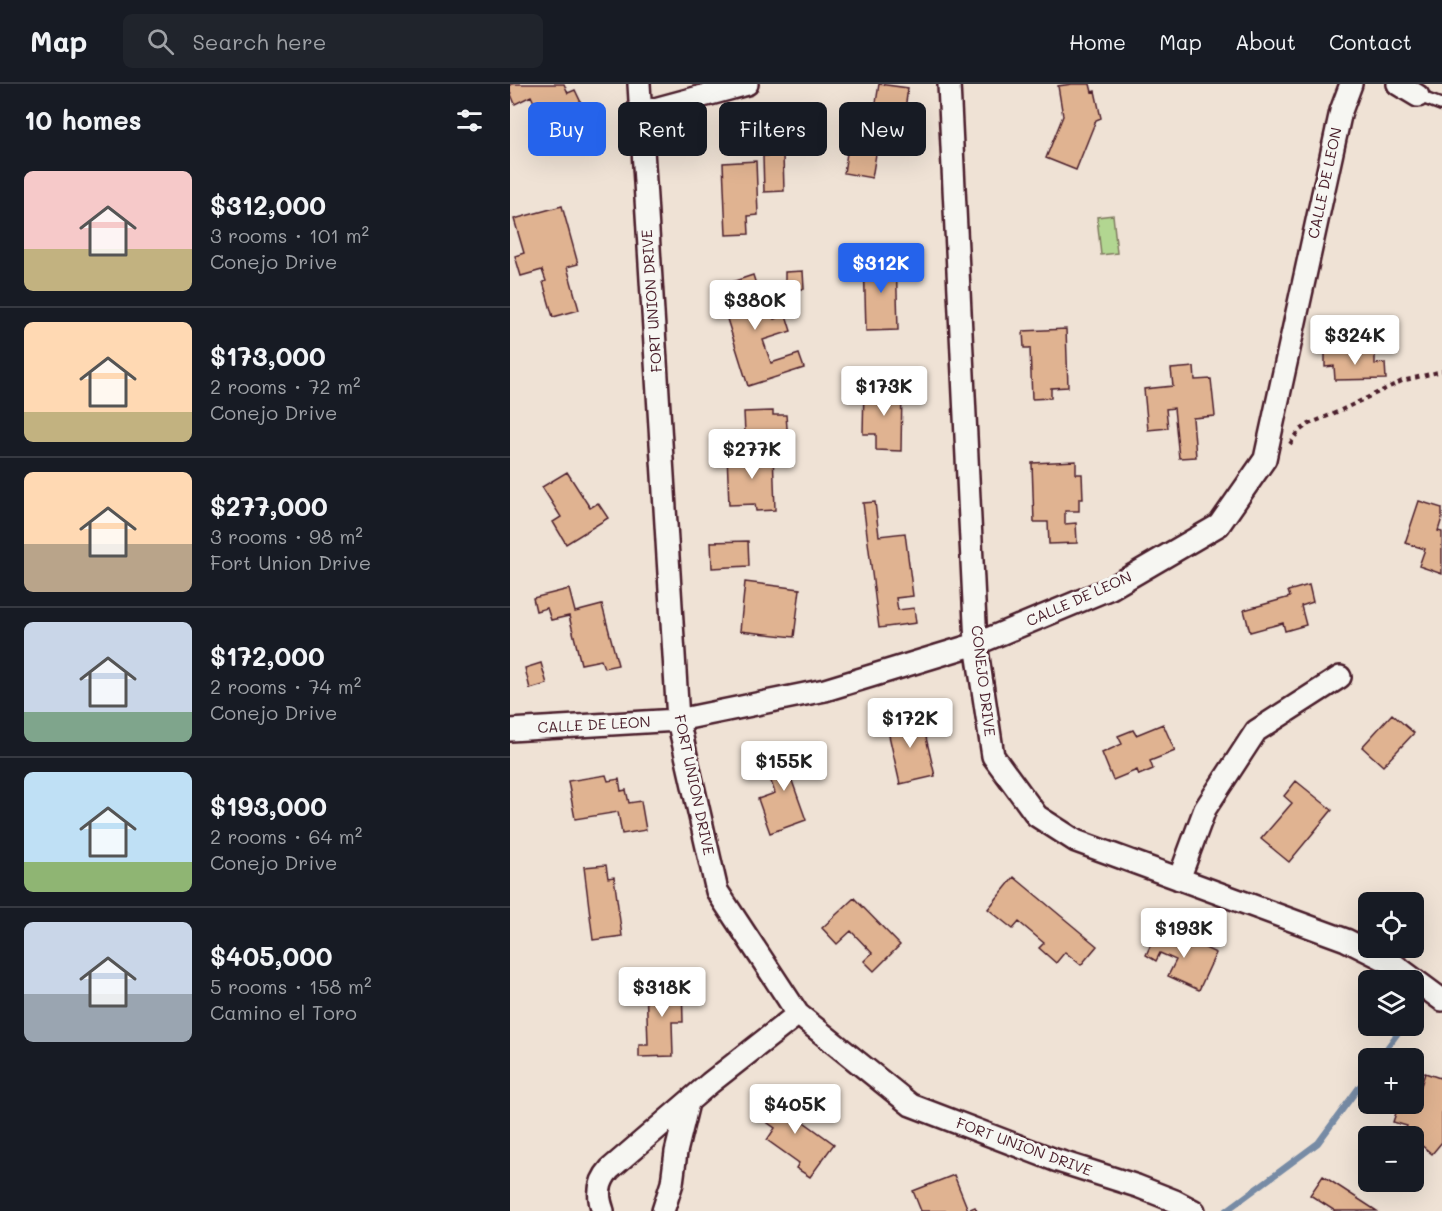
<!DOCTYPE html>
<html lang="en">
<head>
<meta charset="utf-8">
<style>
  :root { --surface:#171b24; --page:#20242c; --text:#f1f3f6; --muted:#9ea1a6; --line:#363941; --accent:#2563eb }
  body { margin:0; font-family:Mali,sans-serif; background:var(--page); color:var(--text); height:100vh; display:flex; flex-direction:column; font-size:22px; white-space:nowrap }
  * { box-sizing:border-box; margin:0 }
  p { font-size:20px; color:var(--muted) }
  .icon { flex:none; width:33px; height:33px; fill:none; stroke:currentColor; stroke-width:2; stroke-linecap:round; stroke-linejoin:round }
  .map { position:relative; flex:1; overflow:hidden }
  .details { display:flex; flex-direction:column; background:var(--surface); width:510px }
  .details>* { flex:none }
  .hud { position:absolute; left:18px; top:18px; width:570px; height:54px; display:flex; gap:12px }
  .fabs { position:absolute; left:848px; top:808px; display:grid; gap:12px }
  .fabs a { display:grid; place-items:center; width:66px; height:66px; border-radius:9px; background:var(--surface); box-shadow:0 6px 24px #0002; font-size:30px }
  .price { position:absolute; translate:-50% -51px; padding:0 14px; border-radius:6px; background:#fff; color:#222; font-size:20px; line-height:39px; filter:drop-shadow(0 2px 3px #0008) }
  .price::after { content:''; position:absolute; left:50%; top:36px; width:18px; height:14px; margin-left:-9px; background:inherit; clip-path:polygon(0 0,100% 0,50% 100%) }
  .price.active { background:var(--accent); color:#fff }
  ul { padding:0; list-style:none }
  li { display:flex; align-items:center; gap:18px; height:150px; padding:0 24px }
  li+li { border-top:2px solid var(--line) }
  li span { display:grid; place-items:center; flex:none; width:168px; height:120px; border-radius:9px; color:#555 }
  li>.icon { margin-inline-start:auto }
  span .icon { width:72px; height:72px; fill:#fffc; stroke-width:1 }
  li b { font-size:26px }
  h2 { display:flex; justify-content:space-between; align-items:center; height:72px; padding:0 24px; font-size:26px }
  .pill { padding:0 21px; border-radius:9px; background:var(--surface); box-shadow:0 6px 24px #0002; font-size:21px; line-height:54px }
  .pill.active { background:var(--accent); color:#fff }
  header { display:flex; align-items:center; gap:36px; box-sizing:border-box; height:84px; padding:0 30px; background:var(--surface); border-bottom:2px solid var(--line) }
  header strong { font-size:28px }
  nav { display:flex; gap:33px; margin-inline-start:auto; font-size:21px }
  .search { width:420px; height:54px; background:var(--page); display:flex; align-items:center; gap:15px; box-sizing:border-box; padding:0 21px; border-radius:9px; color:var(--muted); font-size:22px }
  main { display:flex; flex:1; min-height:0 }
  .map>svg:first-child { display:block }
  .green { fill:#b2d691; stroke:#7e7a5e; stroke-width:1.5 }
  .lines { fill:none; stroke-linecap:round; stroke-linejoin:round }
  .stream { stroke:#778ba5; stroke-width:6 }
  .building { fill:#e0b391; stroke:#4a1f2b; stroke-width:1.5 }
  .service-casing { stroke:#4a1f2b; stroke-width:15 }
  .minor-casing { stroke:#4a1f2b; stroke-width:26 }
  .path { stroke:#4a1f2b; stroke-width:4; stroke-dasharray:4.5 4.5; stroke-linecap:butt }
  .service { stroke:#f6f6f2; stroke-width:10 }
  .minor { stroke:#f6f6f2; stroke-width:21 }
  .labels { text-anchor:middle; stroke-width:6; stroke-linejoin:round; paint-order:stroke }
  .street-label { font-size:15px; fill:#4a1f2b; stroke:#f6f6f2 }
</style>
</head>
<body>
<header>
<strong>Map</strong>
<div class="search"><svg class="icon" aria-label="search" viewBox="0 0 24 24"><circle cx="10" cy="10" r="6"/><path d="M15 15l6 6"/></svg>Search here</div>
<nav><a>Home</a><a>Map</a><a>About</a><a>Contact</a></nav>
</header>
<main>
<section class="details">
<h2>10 homes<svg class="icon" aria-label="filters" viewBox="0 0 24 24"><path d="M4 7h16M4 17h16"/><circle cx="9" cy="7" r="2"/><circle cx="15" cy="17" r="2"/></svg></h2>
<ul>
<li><span style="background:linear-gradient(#f6c9c9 65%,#c2b280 0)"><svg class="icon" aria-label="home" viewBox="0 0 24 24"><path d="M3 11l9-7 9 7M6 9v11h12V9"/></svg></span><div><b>$312,000</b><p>3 rooms · 101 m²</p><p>Conejo Drive</p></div></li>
<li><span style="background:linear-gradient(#ffd9b3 75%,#c2b280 0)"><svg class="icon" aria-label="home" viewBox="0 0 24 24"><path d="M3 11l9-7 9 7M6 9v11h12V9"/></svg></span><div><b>$173,000</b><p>2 rooms · 72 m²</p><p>Conejo Drive</p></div></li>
<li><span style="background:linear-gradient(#ffd9b3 60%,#b9a48a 0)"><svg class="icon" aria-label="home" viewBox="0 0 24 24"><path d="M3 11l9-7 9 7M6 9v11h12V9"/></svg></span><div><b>$277,000</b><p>3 rooms · 98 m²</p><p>Fort Union Drive</p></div></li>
<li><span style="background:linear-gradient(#c9d6e8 75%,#7fa58c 0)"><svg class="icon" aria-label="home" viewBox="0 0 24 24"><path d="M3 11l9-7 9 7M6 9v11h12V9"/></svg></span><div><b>$172,000</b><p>2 rooms · 74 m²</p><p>Conejo Drive</p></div></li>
<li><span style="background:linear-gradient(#bfe0f5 75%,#8fb573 0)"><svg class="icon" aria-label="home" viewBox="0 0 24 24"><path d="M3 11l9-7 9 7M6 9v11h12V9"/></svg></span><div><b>$193,000</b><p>2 rooms · 64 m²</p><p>Conejo Drive</p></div></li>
<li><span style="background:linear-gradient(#c9d6e8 60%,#9aa5b1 0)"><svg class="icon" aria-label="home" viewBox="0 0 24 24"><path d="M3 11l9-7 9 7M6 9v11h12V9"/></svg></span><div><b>$405,000</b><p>5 rooms · 158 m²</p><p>Camino el Toro</p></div></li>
</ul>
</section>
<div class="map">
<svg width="932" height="1127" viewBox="0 0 932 1127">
  <rect width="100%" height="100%" fill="#efe2d5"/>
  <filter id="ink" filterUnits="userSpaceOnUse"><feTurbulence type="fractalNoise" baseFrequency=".0167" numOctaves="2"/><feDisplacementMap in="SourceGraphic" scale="12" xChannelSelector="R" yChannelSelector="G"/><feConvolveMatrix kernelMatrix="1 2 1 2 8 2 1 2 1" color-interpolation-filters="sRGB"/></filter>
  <g filter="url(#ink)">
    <path class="green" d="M603 131 607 169 591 171 587 133Z"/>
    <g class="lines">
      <path class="stream" d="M903 929 916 911
        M869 975 893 942
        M716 1127 808 1059 858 991"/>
    </g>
    <path class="building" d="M0 0H54L58 9 65 6 75 27 58 35 52 23 31 33 21 12 5 20 0 8Z
      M369 0 398 4 395 25 374 22 362 94 334 89 344 22 365 25Z
      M562 0H580L582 8 585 7 591 34 586 36 566 86 536 74 553 32 548 2Z
      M247 25 252 50 221 57 216 32Z
      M273 71 274 107 254 108 253 72Z
      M246 77 248 131 238 132 239 150 216 151 213 79Z
      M52 122 68 180 57 183 69 226 43 233 33 198 36 197 32 186 11 192 5 172 14 169 4 135Z
      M386 172 388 246 356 247 354 173Z
      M293 187 294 205H275V188Z
      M243 191 253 223 259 221 264 235 276 231 281 247 253 256 261 279 289 270 294 284 238 302 207 203Z
      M556 245 558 303 541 304V314L522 315 520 264H514L513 247Z
      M865 268V280L875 279 876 295 825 296 824 282 815 283V269Z
      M684 283 685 296 701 295 705 332 683 334 686 373 669 374 664 324 656 325 658 344 638 346 634 305 663 302 661 285Z
      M354 303 392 304 391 367 366 366V350H353Z
      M263 327V331H276L278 357 255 358 254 348 235 349 234 328Z
      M263 368 265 426 246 427 245 420 219 421 217 370Z
      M566 377V390H572L573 415H569V427H555V440L566 439 567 459 539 460 538 438H524L522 379Z
      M57 388 80 424 88 419 98 434 56 460 43 438 51 433 32 403Z
      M909 417 932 424V434L928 447 932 448V490L909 482 915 465 895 459Z
      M365 418 369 452 395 449 403 512 386 514 388 526 404 524 406 539 369 544 353 419Z
      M238 457 239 482 202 484 201 458Z
      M235 498 290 505 284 553 230 547Z
      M799 501 803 518 791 522 796 541 775 547 773 539 740 548 734 526 780 513 778 507Z
      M59 505 65 528 92 521 108 581 94 584 91 576 71 580 59 532 41 536 37 524 26 527 23 514Z
      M31 579 37 600 20 605 15 584Z
      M882 630 904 649 873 682 852 663Z
      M411 632 425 692 390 700 376 638 398 633V634Z
      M653 640 665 667 640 677 643 685 629 691 627 686 603 696 592 669 612 660 608 652 623 646 626 651Z
      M294 666 301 687 281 694 296 736 260 749 248 715 265 709 255 680Z
      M96 691 98 697 109 695 111 707 116 706 119 719 131 717 136 746 112 750 108 728 65 735 58 697Z
      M786 697 822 726 779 778 751 755 782 719 774 712Z
      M96 781 98 794 104 793 112 852 83 856 74 783Z
      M504 793 587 862 571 881 555 868 546 879 529 864 534 859 509 838 503 845 478 825Z
      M344 814 390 861 364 887 354 877 362 869 341 847 327 860 312 844Z
      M661 848 706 869 689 906 658 892 666 876 650 869 646 877 636 871 645 852 656 857Z
      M172 899 173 938H162L163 972 129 973V961H138L136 900Z
      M932 988V1058L922 1070 911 1061 903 1059V1053H893L897 1042 883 1038 889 1020H903V1013L907 1014 915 989 930 994Z
      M267 1007 285 1020 280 1028 324 1060 300 1093 286 1084 289 1079 257 1056 265 1044 248 1032Z
      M444 1091 458 1126 465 1123 467 1127H411L403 1107Z
      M813 1092 867 1127H825L800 1111Z"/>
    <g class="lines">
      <g class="service-casing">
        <path id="service" d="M908 12 932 21"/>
      </g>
      <g class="minor-casing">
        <path id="minor" d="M129 0 168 636 207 807 288 930 401 1021 545 1076 627 1102 665 1117 684 1127
          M439 0 466 560 483 672 527 732 566 757 836 856 882 879 932 916
          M888 0 908 12
          M130 29 237 0
          M0 646 168 636 315 606 466 560 601 504 709 441 755 375 831 27 841 0
          M669 795 695 725 746 647 830 593
          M93 1127C87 1111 88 1098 100 1085L200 999 288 930
          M153 1127 162 1099 166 1068 178 1019"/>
      </g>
      <path class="path" d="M780 360 789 347 799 340 827 328 892 297 932 287"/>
      <use href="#service" class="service"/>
      <use href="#minor" class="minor"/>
    </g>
  </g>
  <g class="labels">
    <g class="street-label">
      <text transform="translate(815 99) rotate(-78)" y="5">CALLE DE LEON</text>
      <text transform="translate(142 217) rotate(-94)" y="5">FORT UNION DRIVE</text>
      <text transform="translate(569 515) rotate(-24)" y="5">CALLE DE LEON</text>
      <text transform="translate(473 597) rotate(83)" y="5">CONEJO DRIVE</text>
      <text transform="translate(84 641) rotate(-3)" y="5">CALLE DE LEON</text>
      <text transform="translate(184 701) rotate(78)" y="5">FORT UNION DRIVE</text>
      <text transform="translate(514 1063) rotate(20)" y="5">FORT UNION DRIVE</text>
    </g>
  </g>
</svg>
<div class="fabs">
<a><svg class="icon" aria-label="locate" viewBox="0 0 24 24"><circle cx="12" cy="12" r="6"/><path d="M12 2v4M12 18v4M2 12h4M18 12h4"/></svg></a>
<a><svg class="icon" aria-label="layers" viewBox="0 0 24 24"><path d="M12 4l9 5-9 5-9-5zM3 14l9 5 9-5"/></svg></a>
<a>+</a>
<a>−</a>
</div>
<b class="price active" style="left:371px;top:210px">$312K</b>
<b class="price" style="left:245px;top:247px">$380K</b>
<b class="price" style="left:845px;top:282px">$324K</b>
<b class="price" style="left:374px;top:333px">$173K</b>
<b class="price" style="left:242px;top:396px">$277K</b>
<b class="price" style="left:400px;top:665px">$172K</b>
<b class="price" style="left:274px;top:708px">$155K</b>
<b class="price" style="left:674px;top:875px">$193K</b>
<b class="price" style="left:152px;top:934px">$318K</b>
<b class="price" style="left:285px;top:1051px">$405K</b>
<div class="hud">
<a class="pill active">Buy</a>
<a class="pill">Rent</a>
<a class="pill">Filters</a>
<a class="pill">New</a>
</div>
</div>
</main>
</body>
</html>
